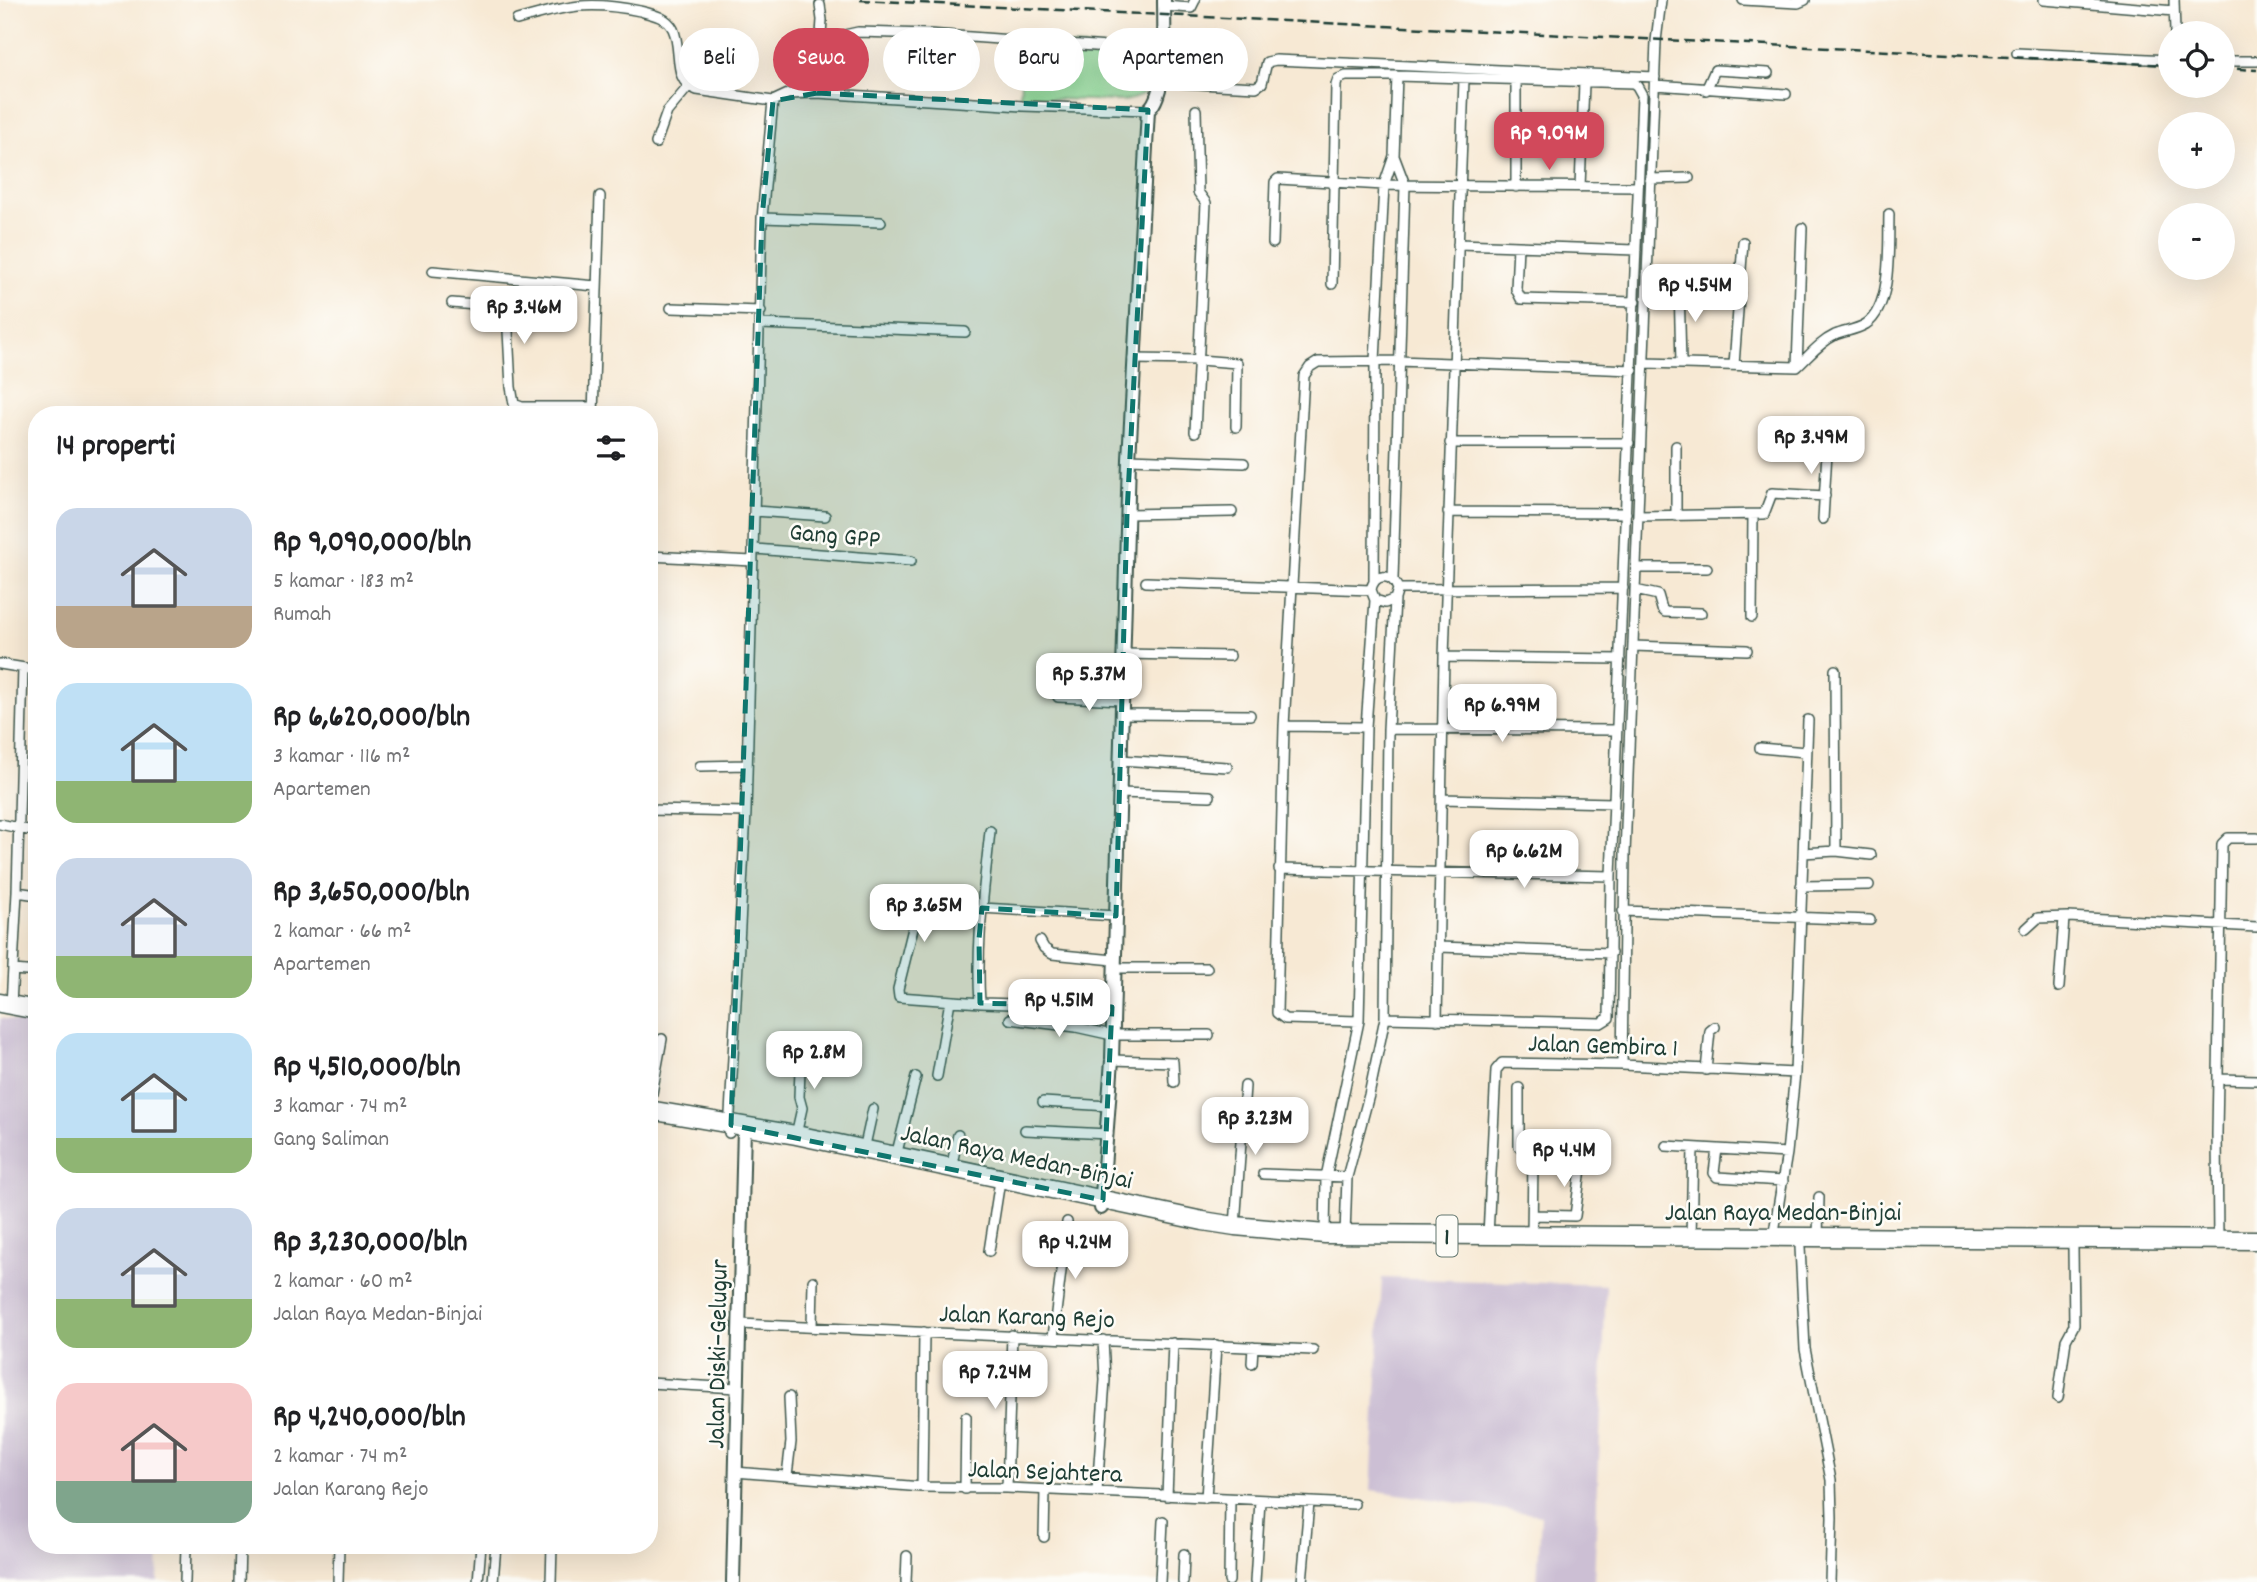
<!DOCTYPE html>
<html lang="id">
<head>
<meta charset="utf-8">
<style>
  :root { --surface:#fff; --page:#f6f6f6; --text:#202124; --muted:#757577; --accent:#d1495b }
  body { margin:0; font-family:Dekko,sans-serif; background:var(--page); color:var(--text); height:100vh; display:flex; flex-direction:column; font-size:26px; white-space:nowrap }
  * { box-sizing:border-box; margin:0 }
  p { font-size:23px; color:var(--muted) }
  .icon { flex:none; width:38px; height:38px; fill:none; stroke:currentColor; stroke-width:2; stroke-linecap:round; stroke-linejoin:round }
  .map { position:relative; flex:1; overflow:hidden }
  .panel { position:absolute; left:28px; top:406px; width:630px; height:1148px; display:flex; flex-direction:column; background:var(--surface); border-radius:28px; box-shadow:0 7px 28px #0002 }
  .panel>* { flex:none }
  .banner { position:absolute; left:679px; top:28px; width:665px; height:63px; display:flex; gap:14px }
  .controls { position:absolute; left:2158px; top:21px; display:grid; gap:14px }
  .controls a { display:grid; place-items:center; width:77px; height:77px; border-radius:50%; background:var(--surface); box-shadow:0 7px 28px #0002; font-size:35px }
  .price { position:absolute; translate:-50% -60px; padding:0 16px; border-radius:14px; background:#fff; color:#222; font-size:23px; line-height:46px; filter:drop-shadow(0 2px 4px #0008) }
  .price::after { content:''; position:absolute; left:50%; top:42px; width:21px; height:16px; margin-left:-10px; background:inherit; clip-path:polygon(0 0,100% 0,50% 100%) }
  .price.on { background:var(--accent); color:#fff }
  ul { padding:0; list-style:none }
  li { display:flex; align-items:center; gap:21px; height:175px; padding:0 28px }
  li span { display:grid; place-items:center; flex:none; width:196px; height:140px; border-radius:21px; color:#555 }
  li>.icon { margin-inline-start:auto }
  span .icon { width:84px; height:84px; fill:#fffc; stroke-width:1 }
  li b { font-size:30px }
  h2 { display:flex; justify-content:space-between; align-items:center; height:84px; padding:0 28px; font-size:30px }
  .chip { padding:0 24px; border-radius:32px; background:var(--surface); box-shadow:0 7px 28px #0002; font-size:24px; line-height:63px }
  .chip.on { background:var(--accent); color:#fff }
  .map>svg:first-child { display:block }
  .industrial { fill:#ccbfd4 }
  .green { fill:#88d492; stroke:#548863; stroke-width:2 }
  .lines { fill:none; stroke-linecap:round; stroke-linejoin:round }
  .street-casing { stroke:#3f574c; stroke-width:12 }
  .secondary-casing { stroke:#3f574c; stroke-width:16 }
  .highway-casing { stroke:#3f574c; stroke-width:21 }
  .street { stroke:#fff; stroke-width:9 }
  .secondary { stroke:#fff; stroke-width:12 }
  .highway { stroke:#fff; stroke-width:18 }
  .rail { stroke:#1f3d34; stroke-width:2.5; stroke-dasharray:10 5; stroke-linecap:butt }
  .marked { fill:#0f766e; fill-opacity:0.2; stroke:#0f766e; stroke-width:5; stroke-dasharray:14 9; stroke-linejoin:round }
  .labels { text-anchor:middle; stroke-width:5; stroke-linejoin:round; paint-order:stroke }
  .shield { fill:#fdfcf7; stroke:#62766e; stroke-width:2 }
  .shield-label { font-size:24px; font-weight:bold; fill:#1f3d34 }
  .street-label { font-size:26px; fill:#1f3d34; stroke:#fdfcf7 }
</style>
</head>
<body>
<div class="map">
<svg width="2257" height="1582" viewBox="0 0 2257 1582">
  <rect width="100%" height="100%" fill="#fdfcf7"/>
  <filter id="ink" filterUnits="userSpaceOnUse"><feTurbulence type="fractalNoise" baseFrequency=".0143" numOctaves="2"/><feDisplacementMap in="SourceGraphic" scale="14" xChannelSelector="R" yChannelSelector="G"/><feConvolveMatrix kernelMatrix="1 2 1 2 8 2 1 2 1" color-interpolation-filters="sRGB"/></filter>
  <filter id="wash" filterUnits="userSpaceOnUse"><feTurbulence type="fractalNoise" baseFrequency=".00686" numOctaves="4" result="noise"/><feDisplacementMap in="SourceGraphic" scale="28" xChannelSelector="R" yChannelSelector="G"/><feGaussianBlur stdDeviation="1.57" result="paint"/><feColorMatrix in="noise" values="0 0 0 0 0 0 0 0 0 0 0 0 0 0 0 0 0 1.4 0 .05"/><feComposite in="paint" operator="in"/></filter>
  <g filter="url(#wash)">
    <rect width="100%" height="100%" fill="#f7e9d4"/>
    <path class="industrial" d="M0 1018 37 1024V1545H159L158 1582H0Z
      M1382 1278 1606 1285 1594 1582 1537 1581 1541 1515 1371 1490Z"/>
    <path class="green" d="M1023 42 1153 53C1151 81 1153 98 1121 101L1020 98Z"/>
  </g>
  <g filter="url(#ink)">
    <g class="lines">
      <g class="street-casing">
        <path id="street" d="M1743 0 1798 3 1805 0
          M2044 0 2174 11
          M2174 0 2175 33
          M1164 6 1191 8 1195 0
          M517 20C566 6 589 0 640 11 652 14 667 17 673 29 683 50 671 81 697 90L773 101 788 94 817 93 1022 106 1148 110
          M820 45 840 36 858 32 929 34 1163 51
          M2017 53 2170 60
          M2222 61H2257
          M1516 81V187
          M1160 82 1256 87 1262 83 1267 62 1276 60 1655 77
          M1655 85 1786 94
          M1706 90 1715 70 1768 73
          M817 93 822 20 820 5
          M656 143 667 112 688 87
          M1650 179 1689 178
          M1580 187 1584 83
          M762 218 881 222
          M1273 243 1275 182 1278 179 1384 185 1638 187
          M1458 244 1636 250
          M1518 246 1516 289 1521 299 1635 302
          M433 271 596 286
          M1332 284 1336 85 1338 79 1346 76H1397L1633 83 1637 86 1642 95 1611 876 1609 1018 1601 1023 1385 1018
          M1679 286 1681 363
          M452 303 498 307 507 312 511 387 514 404 522 407H593
          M671 308 761 311
          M761 324 965 332
          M1133 359 1199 360 1237 363 1236 427
          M1644 363 1797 367C1809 356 1820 342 1835 335 1845 331 1856 330 1866 324 1893 306 1888 243 1889 214
          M1734 365 1743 242
          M1797 367 1802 228
          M593 415 600 196
          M1195 432 1206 203 1198 192 1196 110
          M1450 443H1629
          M1676 446V516
          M1129 459 1244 463
          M755 511 825 516
          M1448 512 1626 513
          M1127 514 1232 512
          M1638 516 1764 514 1772 493 1825 496
          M1823 519 1828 436
          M755 549 911 561
          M649 556 753 561
          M1636 568H1707
          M1393 579 1405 185 1394 156
          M1374 581 1375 361 1384 185 1394 156 1397 76
          M1146 582 1371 590
          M1398 589 1623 588
          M1635 590 1658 595 1662 609 1665 612 1701 613
          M1752 617 1753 515
          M1633 646 1747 650
          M1123 654 1230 656
          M1444 657 1620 659
          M0 664 37 670
          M1835 670 1836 851
          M1058 697 1122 700
          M1121 714 1250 715
          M1284 726 1366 727
          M1388 729 1617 730
          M1760 748 1806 752
          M1120 760 1227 767
          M700 766 747 765
          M1119 793 1210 796
          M1442 799 1614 803
          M649 810 746 812
          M0 824 37 832
          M1803 853 1836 851 1871 855
          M1279 869 1611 876
          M1801 886 1869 885
          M17 892 37 895
          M922 892 898 989 899 997 981 1003 1112 1007
          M982 908 1116 916
          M1623 911 1870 920
          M2026 929 2038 918 2068 917 2257 927
          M1040 941 1044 948 1052 954 1114 960
          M1439 947 1611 953
          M1114 968H1207
          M14 970 37 972
          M2059 987 2064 918
          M980 1003C976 945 984 888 990 831
          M11 1005 17 892 23 668
          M1010 1019 1076 1027 1112 1035H1209
          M1437 1020 1444 657 1464 79
          M1359 1021 1285 1019 1277 1013 1284 726 1304 376 1310 367 1318 362 1399 361 1633 370
          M1112 1060 1173 1062 1174 1082
          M1622 1065 1625 854 1656 41 1661 0
          M1706 1070 1710 1031 1715 1027
          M937 1076 950 1001
          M2219 1079 2257 1080
          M1519 1088V1147L1530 1153 1533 1159 1532 1236
          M1043 1102 1109 1106
          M649 1110 662 1039
          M1025 1130 1108 1134
          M729 1133 746 812 762 218 773 101
          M796 1135 802 1108 799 1097 801 1042
          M1666 1146 1787 1153
          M1717 1149 1714 1173 1717 1177 1783 1181
          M864 1150 873 1109
          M896 1156 916 1077
          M951 1169 958 1135
          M1263 1174 1347 1177
          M1533 1215 1575 1216 1581 1168
          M1235 1226 1245 1086
          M1325 1234 1326 1177 1359 1021 1366 727 1375 600
          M1345 1235 1347 1177 1369 1095 1385 1018 1388 729 1395 599 1398 589C1392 572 1374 573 1371 590L1375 600 1385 603 1395 599
          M1488 1236 1496 1070 1502 1063 1622 1065 1795 1073
          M1691 1237 1693 1148
          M1773 1238 1787 1153 1795 1073 1808 720
          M1818 1238 1819 1197
          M2218 1240 2217 1134 2222 844 2228 838H2257
          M1800 1247 1805 1349 1831 1480 1832 1518 1830 1582
          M989 1251 999 1187
          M740 1324 1313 1350
          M812 1327 813 1281
          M1053 1337 1067 1222
          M1252 1363 1253 1347
          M649 1383 737 1388
          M2058 1398 2066 1340 2074 1325 2073 1248
          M735 1472 922 1487 1007 1488 1354 1504
          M787 1475 791 1442 789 1397
          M922 1487 924 1332
          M1007 1488 1012 1335
          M965 1489 966 1417
          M1097 1492 1105 1380 1103 1340
          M1167 1496 1173 1343
          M1206 1498 1216 1345
          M1044 1537 1045 1491
          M1229 1581 1230 1499
          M185 1582 186 1545
          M239 1582 240 1545
          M338 1582 339 1545
          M478 1582 481 1545
          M493 1582 496 1545
          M551 1582 552 1545
          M906 1582 907 1556
          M1160 1582 1163 1521
          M1183 1582 1184 1554
          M1255 1582 1260 1501
          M1302 1582 1309 1503"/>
      </g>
      <g class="secondary-casing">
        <path id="secondary" d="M1101 1208 1112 1060 1129 459 1148 110C1168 95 1164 24 1164 0
          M733 1582 744 1127"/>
      </g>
      <g class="highway-casing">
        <path id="highway" d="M0 1003 37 1010
          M649 1110 796 1135 1203 1221 1235 1226 1325 1234 2257 1240"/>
      </g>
      <use href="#street" class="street"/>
      <use href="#secondary" class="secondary"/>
      <use href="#highway" class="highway"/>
      <path class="rail" d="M860 0 2170 65
        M2222 68 2257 70"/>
    </g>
  </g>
  <path class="marked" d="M817 93 1148 110 1127 514 1116 916 982 908 979 939 980 1003 1112 1007 1103 1200 731 1125 762 218 773 101Z"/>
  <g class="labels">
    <rect class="shield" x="1436.5" y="1215.5" width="21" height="41" rx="5"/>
    <g class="shield-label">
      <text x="1447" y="1244">1</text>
    </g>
    <g class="street-label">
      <text transform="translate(835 534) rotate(5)" y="9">Gang GPP</text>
      <text transform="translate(1603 1044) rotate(2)" y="9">Jalan Gembira 1</text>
      <text transform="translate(1017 1155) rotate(12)" y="9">Jalan Raya Medan-Binjai</text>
      <text x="1783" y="1220">Jalan Raya Medan-Binjai</text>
      <text transform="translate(1027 1315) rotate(2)" y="9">Jalan Karang Rejo</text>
      <text transform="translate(716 1354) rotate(-89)" y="9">Jalan Diski–Gelugur</text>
      <text transform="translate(1045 1470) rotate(2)" y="9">Jalan Sejahtera</text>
    </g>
  </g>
</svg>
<div class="controls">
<a><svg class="icon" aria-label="locate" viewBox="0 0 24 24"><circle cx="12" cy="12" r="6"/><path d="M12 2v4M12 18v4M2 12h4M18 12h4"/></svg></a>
<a>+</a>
<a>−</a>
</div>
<b class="price on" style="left:1549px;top:172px">Rp 9.09M</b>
<b class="price" style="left:1695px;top:324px">Rp 4.54M</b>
<b class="price" style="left:524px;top:346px">Rp 3.46M</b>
<b class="price" style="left:1811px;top:476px">Rp 3.49M</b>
<b class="price" style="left:1089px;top:713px">Rp 5.37M</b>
<b class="price" style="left:1502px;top:744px">Rp 6.99M</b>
<b class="price" style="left:1524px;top:890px">Rp 6.62M</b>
<b class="price" style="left:924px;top:944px">Rp 3.65M</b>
<b class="price" style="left:1059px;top:1039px">Rp 4.51M</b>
<b class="price" style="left:814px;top:1091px">Rp 2.8M</b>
<b class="price" style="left:1255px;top:1157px">Rp 3.23M</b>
<b class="price" style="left:1564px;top:1189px">Rp 4.4M</b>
<b class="price" style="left:1075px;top:1281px">Rp 4.24M</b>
<b class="price" style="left:995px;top:1411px">Rp 7.24M</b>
<div class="banner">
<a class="chip">Beli</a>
<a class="chip on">Sewa</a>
<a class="chip">Filter</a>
<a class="chip">Baru</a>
<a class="chip">Apartemen</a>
</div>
<section class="panel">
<h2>14 properti<svg class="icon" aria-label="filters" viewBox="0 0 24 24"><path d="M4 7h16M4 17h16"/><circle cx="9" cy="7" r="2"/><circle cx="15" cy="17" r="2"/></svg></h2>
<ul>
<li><span style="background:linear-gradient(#c9d6e8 70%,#b9a48a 0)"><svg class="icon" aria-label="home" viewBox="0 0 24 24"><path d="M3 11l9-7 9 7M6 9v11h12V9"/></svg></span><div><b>Rp 9,090,000/bln</b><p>5 kamar · 183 m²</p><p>Rumah</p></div></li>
<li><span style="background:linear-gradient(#bfe0f5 70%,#8fb573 0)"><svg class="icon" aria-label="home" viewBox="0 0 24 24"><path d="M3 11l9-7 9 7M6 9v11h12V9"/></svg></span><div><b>Rp 6,620,000/bln</b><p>3 kamar · 116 m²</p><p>Apartemen</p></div></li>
<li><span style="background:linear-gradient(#c9d6e8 70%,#8fb573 0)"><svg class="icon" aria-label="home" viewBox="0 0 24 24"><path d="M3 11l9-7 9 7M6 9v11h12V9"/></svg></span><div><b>Rp 3,650,000/bln</b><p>2 kamar · 66 m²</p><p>Apartemen</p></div></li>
<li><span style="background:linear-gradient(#bfe0f5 75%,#8fb573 0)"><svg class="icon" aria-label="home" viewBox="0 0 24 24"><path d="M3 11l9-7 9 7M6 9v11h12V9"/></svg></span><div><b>Rp 4,510,000/bln</b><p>3 kamar · 74 m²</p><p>Gang Saliman</p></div></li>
<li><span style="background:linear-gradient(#c9d6e8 65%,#8fb573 0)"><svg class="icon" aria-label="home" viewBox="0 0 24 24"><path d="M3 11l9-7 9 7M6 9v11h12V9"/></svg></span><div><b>Rp 3,230,000/bln</b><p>2 kamar · 60 m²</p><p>Jalan Raya Medan-Binjai</p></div></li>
<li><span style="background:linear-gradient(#f6c9c9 70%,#7fa58c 0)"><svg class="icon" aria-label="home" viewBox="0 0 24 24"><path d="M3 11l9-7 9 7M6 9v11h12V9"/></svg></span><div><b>Rp 4,240,000/bln</b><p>2 kamar · 74 m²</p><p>Jalan Karang Rejo</p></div></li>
</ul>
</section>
</div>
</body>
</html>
